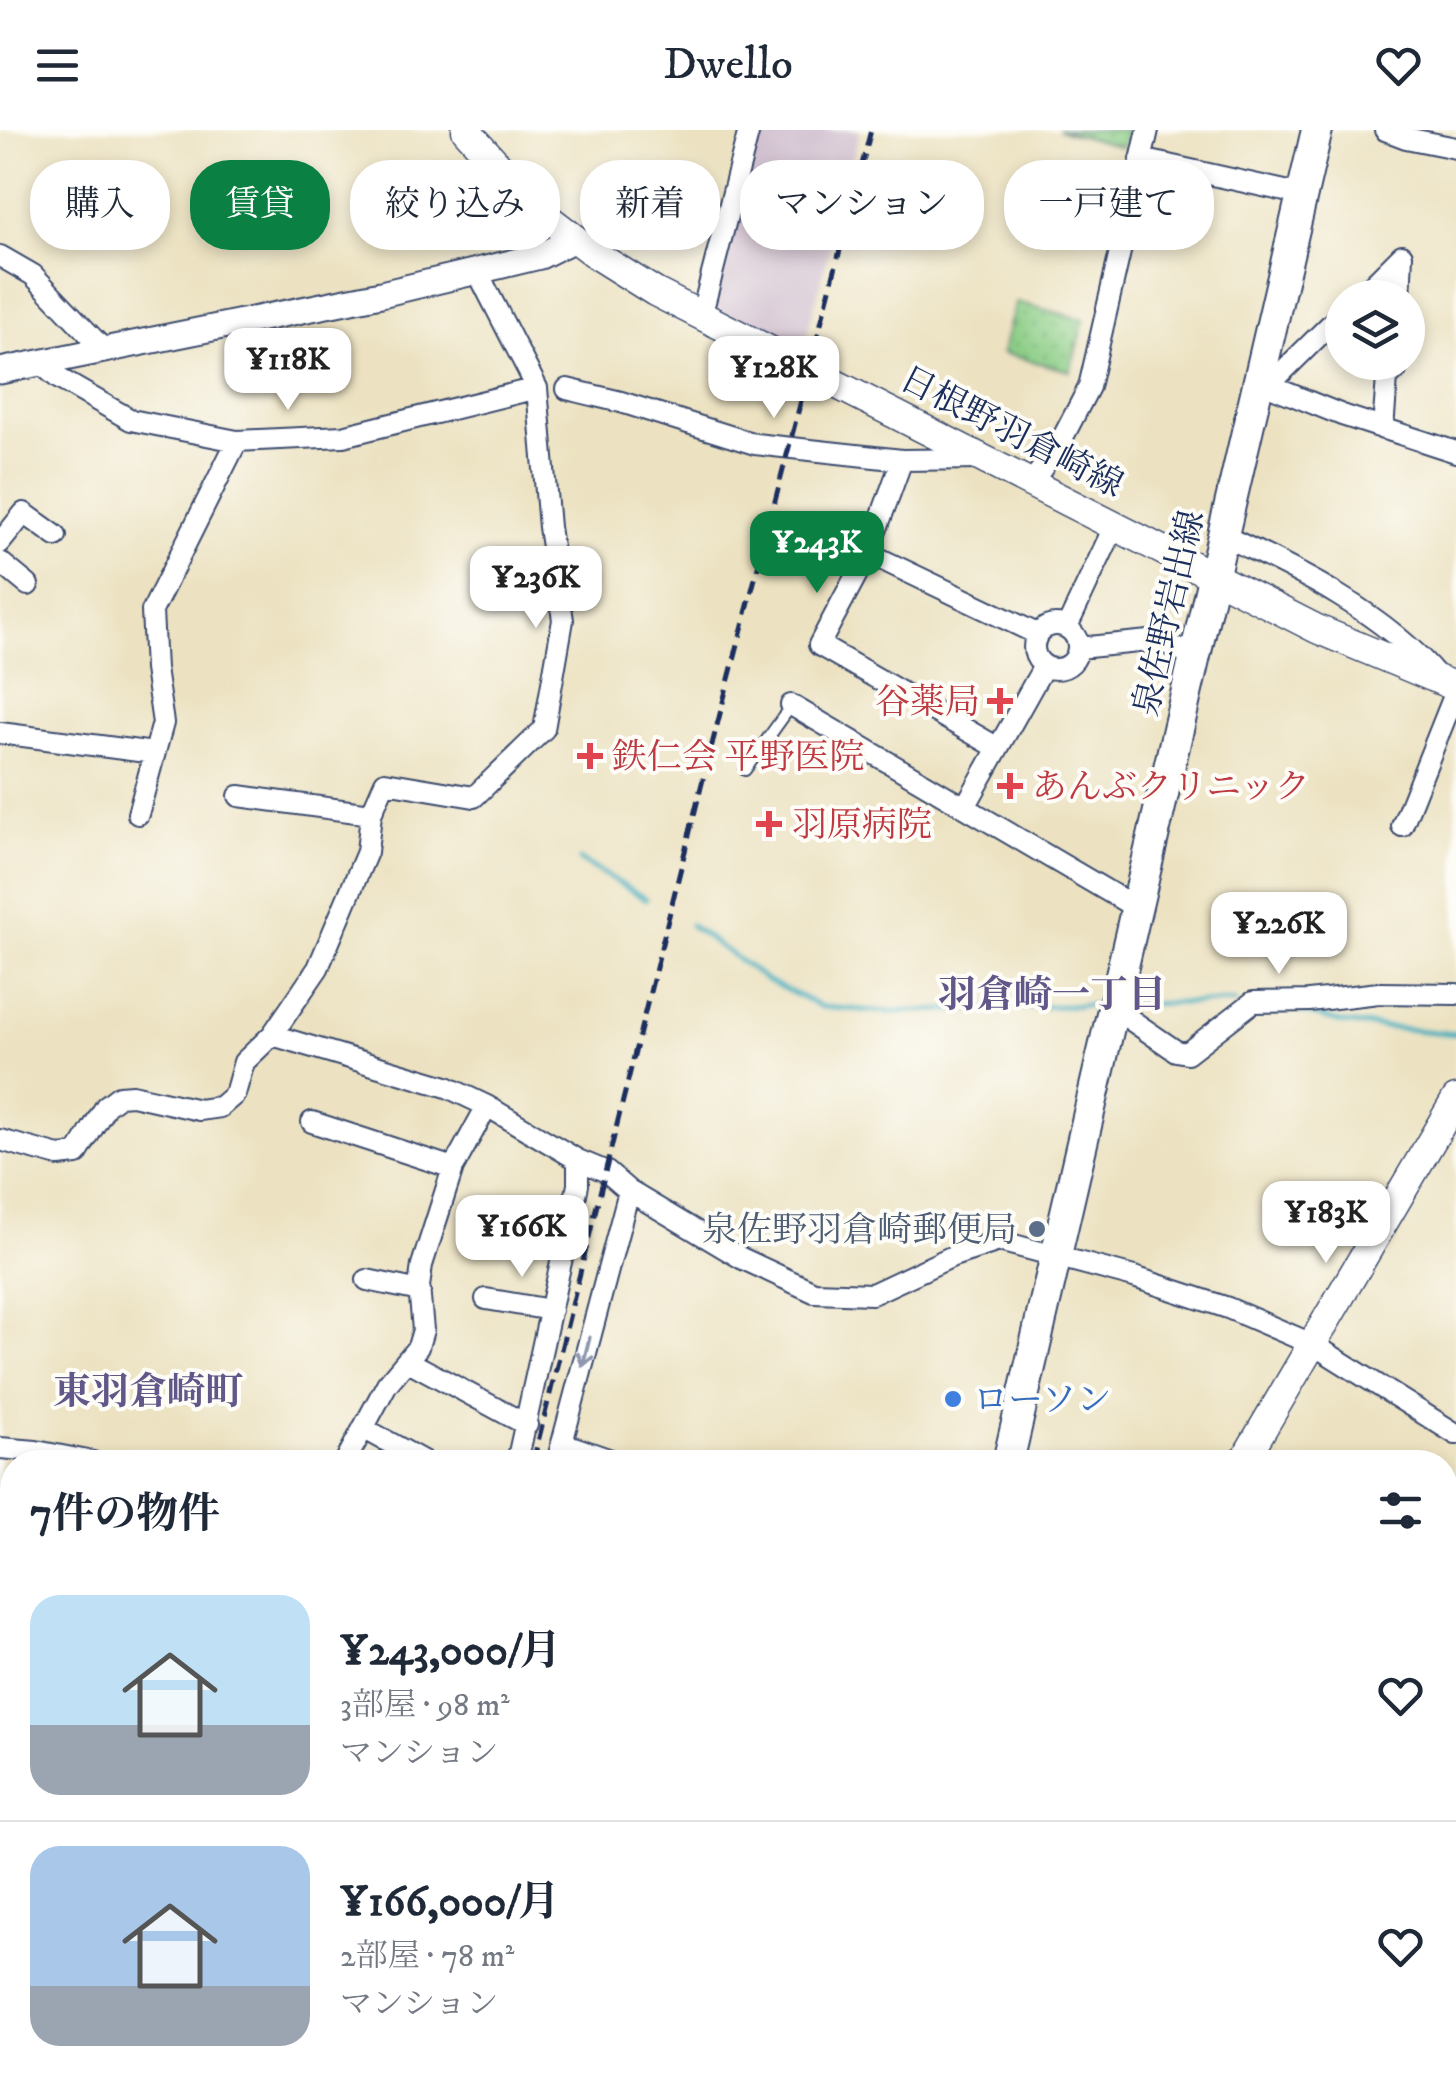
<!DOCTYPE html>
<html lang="ja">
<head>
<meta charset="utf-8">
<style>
  :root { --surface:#fff; --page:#f2f2f3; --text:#1f2937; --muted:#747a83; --line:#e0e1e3; --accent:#0b8043 }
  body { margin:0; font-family:"IM FELL DW Pica","Noto Serif JP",serif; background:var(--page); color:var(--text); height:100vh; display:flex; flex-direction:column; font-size:38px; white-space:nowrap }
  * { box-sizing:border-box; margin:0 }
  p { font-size:32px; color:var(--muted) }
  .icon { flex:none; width:55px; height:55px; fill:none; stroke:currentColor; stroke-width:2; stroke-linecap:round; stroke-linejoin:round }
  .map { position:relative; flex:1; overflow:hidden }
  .side { position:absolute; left:0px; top:1320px; width:1458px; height:642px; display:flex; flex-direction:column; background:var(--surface); border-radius:40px 40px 0 0; box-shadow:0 5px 15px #0003 }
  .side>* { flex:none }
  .hud { position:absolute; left:30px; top:30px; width:1398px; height:90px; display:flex; gap:20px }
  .controls { position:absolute; left:1325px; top:150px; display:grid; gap:20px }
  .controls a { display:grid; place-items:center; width:100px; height:100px; border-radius:50%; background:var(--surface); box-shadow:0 5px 15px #0003; font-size:50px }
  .price { position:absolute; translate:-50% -85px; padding:0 22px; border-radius:20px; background:#fff; color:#222; font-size:32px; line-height:65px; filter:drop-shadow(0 2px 5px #0008) }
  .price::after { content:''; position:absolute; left:50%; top:60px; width:30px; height:22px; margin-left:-15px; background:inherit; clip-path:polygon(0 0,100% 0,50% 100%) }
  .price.selected { background:var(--accent); color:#fff }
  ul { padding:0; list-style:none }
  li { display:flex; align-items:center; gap:30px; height:250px; padding:0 30px }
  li+li { border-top:2px solid var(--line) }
  li span { display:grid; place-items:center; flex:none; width:280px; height:200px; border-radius:30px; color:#555 }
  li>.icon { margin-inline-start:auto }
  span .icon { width:120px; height:120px; fill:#fffc; stroke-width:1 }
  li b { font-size:42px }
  h2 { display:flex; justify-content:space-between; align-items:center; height:120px; padding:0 30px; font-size:42px }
  .chip { padding:0 35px; border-radius:40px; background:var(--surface); box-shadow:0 5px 15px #0003; font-size:35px; line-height:90px }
  .chip.selected { background:var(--accent); color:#fff }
  header { display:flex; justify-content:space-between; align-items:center; height:130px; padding:0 30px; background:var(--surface); font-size:45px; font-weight:600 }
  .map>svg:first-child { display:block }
  .industrial { fill:#cfbdce }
  .park { fill:url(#park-dots); stroke:#547e72; stroke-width:2.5 }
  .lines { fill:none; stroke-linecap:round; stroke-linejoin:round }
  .stream { stroke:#41aebe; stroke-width:5 }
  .service-casing { stroke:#3a4a6d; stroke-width:14 }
  .minor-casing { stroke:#3a4a6d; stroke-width:24 }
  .tertiary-casing { stroke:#3a4a6d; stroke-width:29 }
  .secondary-casing { stroke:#3a4a6d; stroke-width:31 }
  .primary-casing { stroke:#3a4a6d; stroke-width:34 }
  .service { stroke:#fff; stroke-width:10 }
  .minor { stroke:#fff; stroke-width:20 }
  .tertiary { stroke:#fff; stroke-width:25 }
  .secondary { stroke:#fff; stroke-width:28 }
  .primary { stroke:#fff; stroke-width:30 }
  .rail { stroke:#1b2f5e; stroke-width:5; stroke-dasharray:15 8; stroke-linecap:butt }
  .oneway { stroke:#8d97ae }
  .health-dot { fill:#e0444e; stroke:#fdfcf7; stroke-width:4 }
  .service-dot { fill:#5c6f8a; stroke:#fdfcf7; stroke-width:4 }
  .shop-dot { fill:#3f7fe0; stroke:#fdfcf7; stroke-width:4 }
  .labels { text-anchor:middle; stroke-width:8; stroke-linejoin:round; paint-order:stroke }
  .street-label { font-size:35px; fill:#1b2f5e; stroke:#fdfcf7 }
  .health-label { font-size:35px; fill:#be3a42; stroke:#fdfcf7; text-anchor:start }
  .service-label { font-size:35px; fill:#4e5e75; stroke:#fdfcf7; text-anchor:end }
  .shop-label { font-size:35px; fill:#366cbe; stroke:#fdfcf7; text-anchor:start }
  .neighbourhood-label { font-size:38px; font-weight:bold; fill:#625789; stroke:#fdfcf7 }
</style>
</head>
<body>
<header><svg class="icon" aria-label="menu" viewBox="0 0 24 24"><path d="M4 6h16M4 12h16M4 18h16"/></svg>Dwello<svg class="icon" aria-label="heart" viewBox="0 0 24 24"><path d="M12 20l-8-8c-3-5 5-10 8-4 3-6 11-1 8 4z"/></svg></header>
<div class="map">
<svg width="1456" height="1962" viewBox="0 0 1456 1962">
  <defs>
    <pattern id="park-dots" width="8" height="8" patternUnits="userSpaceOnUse" patternTransform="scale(2.5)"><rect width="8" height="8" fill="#8cce86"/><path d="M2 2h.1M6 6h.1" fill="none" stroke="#78b176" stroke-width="1.8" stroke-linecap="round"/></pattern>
  </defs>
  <rect width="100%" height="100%" fill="#fdfcf7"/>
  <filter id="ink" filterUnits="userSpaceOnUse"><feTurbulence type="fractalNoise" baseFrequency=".01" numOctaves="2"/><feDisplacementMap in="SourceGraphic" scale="20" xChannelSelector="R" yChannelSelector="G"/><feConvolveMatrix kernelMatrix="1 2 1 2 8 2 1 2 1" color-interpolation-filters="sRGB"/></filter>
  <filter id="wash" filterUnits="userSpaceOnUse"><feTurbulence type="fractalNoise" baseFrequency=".0048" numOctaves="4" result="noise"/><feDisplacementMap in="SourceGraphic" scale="40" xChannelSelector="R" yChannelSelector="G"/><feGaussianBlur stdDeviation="2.25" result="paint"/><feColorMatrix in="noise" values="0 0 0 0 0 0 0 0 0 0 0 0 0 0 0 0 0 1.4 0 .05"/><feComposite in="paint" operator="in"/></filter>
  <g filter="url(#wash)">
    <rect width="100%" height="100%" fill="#ece2c1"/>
    <path class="industrial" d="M754 0H860L801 228 709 175Z"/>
    <path class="park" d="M1058 0H1127L1122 17Z
      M1016 172 1084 190 1070 241 1002 223Z"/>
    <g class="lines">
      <path class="stream" d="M580 730 646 769
        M690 795 768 851 822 877 888 882 1093 875
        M1130 874 1235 872
        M1300 881 1342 893 1456 904"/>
    </g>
  </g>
  <g filter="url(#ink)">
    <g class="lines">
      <g class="service-casing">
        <path id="service" d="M745 640 791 576"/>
      </g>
      <g class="minor-casing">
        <path id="minor" d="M1385 0 1406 8 1456 18
          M1141 29 1303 65
          M0 126 33 145 105 221
          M1359 168 1402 125 1400 168
          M701 187 749 0
          M40 233 58 248 131 290 237 311 343 306 537 258
          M1260 252 1342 285 1456 322
          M1268 256 1342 183
          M567 259 621 272 755 314 902 330 981 329
          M1383 299 1387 248 1396 240V232
          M1031 354 1061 311 1089 257 1148 0
          M1224 406C1297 440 1386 484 1438 547
          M0 413 24 383 56 406
          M868 423 902 330
          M0 432 28 455
          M1034 517a22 22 0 1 1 44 0a22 22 0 1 1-44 0Z
          M1067 497 1115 395
          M1078 518 1159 510 1196 527
          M791 575 1138 779
          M0 603 154 623
          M998 618 819 515 868 423 1037 504
          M239 666 371 684
          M965 677 1044 536
          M138 684 163 593 155 539 152 481 237 311
          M1402 696 1456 561
          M1115 879 1176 921 1187 923 1253 872 1309 871 1379 863 1456 864
          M272 905 447 957 487 976 578 1030 607 1042 629 1061 741 1128 814 1162 872 1164 953 1126 999 1111 1134 1147 1228 1178 1314 1215 1456 1304
          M312 992 453 1038
          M0 1010 59 1026 77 1024 106 976 119 966 132 965 199 980 220 977 235 964 244 932 272 905 318 838 367 722 371 684 385 652 474 667 544 599 563 490 549 397 537 258 477 141
          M367 1150 420 1161
          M486 1169 551 1180
          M408 1231 527 1295
          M363 1298 423 1331
          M562 1313 617 1332
          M0 1318 36 1321 93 1332
          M345 1332 387 1254 418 1217 423 1200 419 1157 422 1135 453 1038 487 976
          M517 1332 578 1055V1030
          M557 1332 629 1061
          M0 1677 12 1689
          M1445 1684 1456 1688
          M1445 1910 1456 1870
          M321 1950V1962
          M1365 1950 1384 1962
          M56 1962 66 1950
          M354 1962 357 1950
          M397 1962 400 1950
          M914 1962 916 1950
          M1431 1962 1434 1950"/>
      </g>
      <g class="tertiary-casing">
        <path id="tertiary" d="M0 241 381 164 540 126 574 109
          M0 1908 12 1911
          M193 1950 248 1962"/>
      </g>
      <g class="secondary-casing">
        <path id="secondary" d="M466 0 540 82 596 125 655 162 1317 499 1456 557
          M1243 1332 1456 969"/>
      </g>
      <g class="primary-casing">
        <path id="primary" d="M1008 1332 1317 0
          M865 1962 868 1950"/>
      </g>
      <use href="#service" class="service"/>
      <use href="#minor" class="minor"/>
      <use href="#tertiary" class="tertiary"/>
      <use href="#secondary" class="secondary"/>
      <use href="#primary" class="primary"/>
      <path class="rail" d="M533 1332 700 661 871 0
        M382 1962 385 1950"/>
    </g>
    <defs><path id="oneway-shaft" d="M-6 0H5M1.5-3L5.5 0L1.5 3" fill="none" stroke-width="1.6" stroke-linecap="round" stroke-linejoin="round" transform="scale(2.5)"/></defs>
    <use class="oneway" href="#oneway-shaft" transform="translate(586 1222) rotate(104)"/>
  </g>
  <g class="health-dot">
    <path d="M995 556h10v10h10v10h-10v10h-10v-10h-10v-10h10z"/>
    <path d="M585 611h10v10h10v10h-10v10h-10v-10h-10v-10h10z"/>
    <path d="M1005 641h10v10h10v10h-10v10h-10v-10h-10v-10h10z"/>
    <path d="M764 679h10v10h10v10h-10v10h-10v-10h-10v-10h10z"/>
  </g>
  <circle class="service-dot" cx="1037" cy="1099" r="10"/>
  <circle class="shop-dot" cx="953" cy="1269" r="10"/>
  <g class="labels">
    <g class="street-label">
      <text transform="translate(1012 301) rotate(27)" y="12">日根野羽倉崎線</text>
      <text transform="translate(1168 483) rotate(-77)" y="12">泉佐野岩出線</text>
    </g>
    <g class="health-label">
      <text x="980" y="583" text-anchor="end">谷薬局</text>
      <text x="612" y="638">鉄仁会 平野医院</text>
      <text x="1032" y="668">あんぶクリニック</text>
      <text x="792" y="706">羽原病院</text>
    </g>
    <g class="service-label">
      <text x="1017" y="1111">泉佐野羽倉崎郵便局</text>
    </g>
    <g class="shop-label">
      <text x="973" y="1281">ローソン</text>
    </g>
    <g class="neighbourhood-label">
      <text x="1052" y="877">羽倉崎一丁目</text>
      <text x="148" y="1274">東羽倉崎町</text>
    </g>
  </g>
</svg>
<div class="controls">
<a><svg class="icon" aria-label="layers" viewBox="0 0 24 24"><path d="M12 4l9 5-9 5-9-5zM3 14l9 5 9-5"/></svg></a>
</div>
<b class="price" style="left:288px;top:283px">¥118K</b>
<b class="price" style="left:774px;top:291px">¥128K</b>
<b class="price selected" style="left:817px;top:466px">¥243K</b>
<b class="price" style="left:536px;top:501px">¥236K</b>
<b class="price" style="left:1279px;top:847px">¥226K</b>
<b class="price" style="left:1326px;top:1136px">¥183K</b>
<b class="price" style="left:522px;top:1150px">¥166K</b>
<div class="hud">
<a class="chip">購入</a>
<a class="chip selected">賃貸</a>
<a class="chip">絞り込み</a>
<a class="chip">新着</a>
<a class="chip">マンション</a>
<a class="chip">一戸建て</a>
</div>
<section class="side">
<h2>7件の物件<svg class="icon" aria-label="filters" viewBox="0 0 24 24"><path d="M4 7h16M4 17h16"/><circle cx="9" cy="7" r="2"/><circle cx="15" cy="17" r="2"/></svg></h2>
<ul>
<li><span style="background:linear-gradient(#bfe0f5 65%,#9aa5b1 0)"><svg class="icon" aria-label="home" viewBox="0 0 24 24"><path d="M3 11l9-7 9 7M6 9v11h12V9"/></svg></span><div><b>¥243,000/月</b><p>3部屋 · 98 m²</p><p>マンション</p></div><svg class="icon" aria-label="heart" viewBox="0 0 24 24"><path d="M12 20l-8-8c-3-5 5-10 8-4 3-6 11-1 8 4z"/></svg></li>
<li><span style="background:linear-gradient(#a9c7e8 70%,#9aa5b1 0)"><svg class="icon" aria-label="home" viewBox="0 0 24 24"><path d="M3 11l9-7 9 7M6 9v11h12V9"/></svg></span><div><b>¥166,000/月</b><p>2部屋 · 78 m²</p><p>マンション</p></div><svg class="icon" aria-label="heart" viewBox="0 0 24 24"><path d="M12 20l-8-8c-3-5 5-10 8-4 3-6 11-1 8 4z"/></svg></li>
</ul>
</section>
</div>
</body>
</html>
